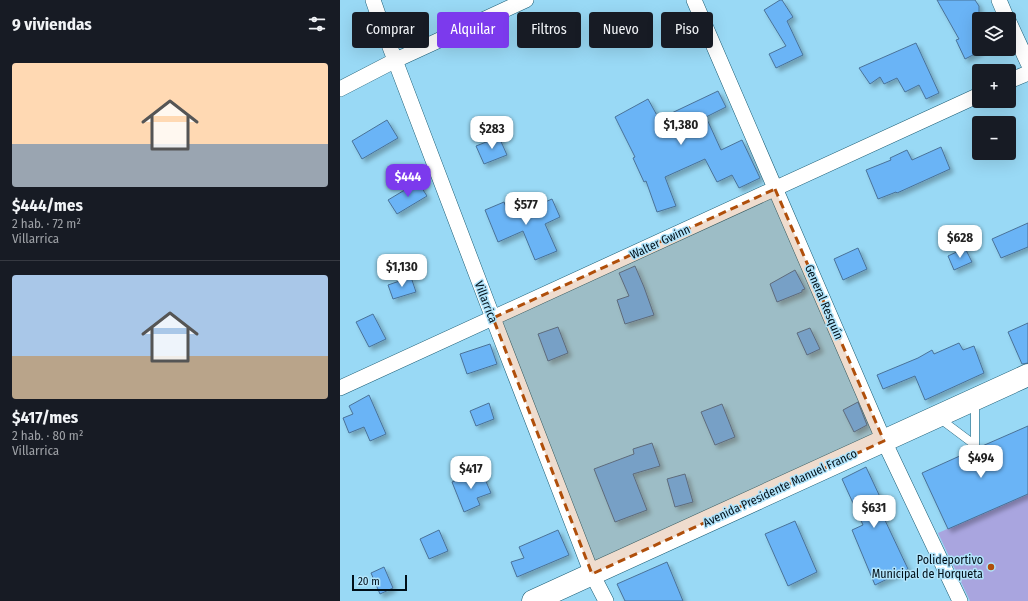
<!DOCTYPE html>
<html lang="es">
<head>
<meta charset="utf-8">
<style>
  :root { --surface:#171b24; --page:#242831; --text:#f1f3f6; --muted:#9ea1a6; --line:#363941; --accent:#7c3aed }
  body { margin:0; font-family:"Fira Sans Condensed",sans-serif; background:var(--page); color:var(--text); height:100vh; display:flex; flex-direction:column; font-size:15px; white-space:nowrap }
  * { box-sizing:border-box; margin:0 }
  p { font-size:13px; color:var(--muted) }
  .icon { flex:none; width:22px; height:22px; fill:none; stroke:currentColor; stroke-width:2; stroke-linecap:round; stroke-linejoin:round }
  .map { position:relative; flex:1; overflow:hidden }
  .drawer { display:flex; flex-direction:column; background:var(--surface); width:340px }
  .drawer>* { flex:none }
  .banner { position:absolute; left:12px; top:12px; width:380px; height:36px; display:flex; gap:8px }
  .buttons { position:absolute; left:632px; top:12px; display:grid; gap:8px }
  .buttons a { display:grid; place-items:center; width:44px; height:44px; border-radius:4px; background:var(--surface); box-shadow:0 4px 16px #0002; font-size:20px }
  .scale { position:absolute; left:12px; bottom:10px; width:55px; box-sizing:border-box; padding-left:4px; border:2px solid #000f18; border-top:0; font-size:11px; line-height:14px; white-space:nowrap; color:#000f18; -webkit-text-stroke:3px #b1e4fb; paint-order:stroke }
  .price { position:absolute; translate:-50% -34px; padding:0 9px; border-radius:8px; background:#fff; color:#222; font-size:13px; line-height:26px; filter:drop-shadow(0 1px 2px #0008) }
  .price::after { content:''; position:absolute; left:50%; top:24px; width:12px; height:9px; margin-left:-6px; background:inherit; clip-path:polygon(0 0,100% 0,50% 100%) }
  .price.on { background:var(--accent); color:#fff }
  ul { padding:0; list-style:none }
  li { display:grid; align-content:center; gap:8px; height:212px; padding:0 12px }
  li+li { border-top:1px solid var(--line) }
  li span { display:grid; place-items:center; height:124px; border-radius:4px; color:#555 }
  li>.icon { margin-inline-start:auto }
  span .icon { width:72px; height:72px; fill:#fffc; stroke-width:1 }
  li b { font-size:17px }
  h2 { display:flex; justify-content:space-between; align-items:center; height:48px; padding:0 12px; font-size:17px }
  .chip { padding:0 14px; border-radius:4px; background:var(--surface); box-shadow:0 4px 16px #0002; font-size:14px; line-height:36px }
  .chip.on { background:var(--accent); color:#fff }
  main { display:flex; flex:1; min-height:0 }
  .map>svg:first-child { display:block }
  .green { fill:#a9a5df }
  .building { fill:#6bb4f6; stroke:#497298; filter:url(#shadow) }
  .lines { fill:none; stroke-linecap:round; stroke-linejoin:round }
  .service-casing { stroke:#185b73; stroke-width:9 }
  .minor-casing { stroke:#185b73; stroke-width:16 }
  .secondary-casing { stroke:#185b73; stroke-width:23 }
  .service { stroke:#fff; stroke-width:8 }
  .minor { stroke:#fff; stroke-width:15 }
  .secondary { stroke:#fff; stroke-width:22 }
  .marked { fill:#b04f0b; fill-opacity:0.2; stroke:#b04f0b; stroke-width:3; stroke-dasharray:8 5; stroke-linejoin:round }
  .poi-dot { fill:#b04f0b; stroke:#b1e4fb; stroke-width:1.5 }
  .labels { text-anchor:middle; stroke-width:3; stroke-linejoin:round; paint-order:stroke }
  .street-label { font-size:12px; fill:#000f18; stroke:#b1e4fb }
  .poi-label { font-size:12px; fill:#000f18; stroke:#b1e4fb; text-anchor:end }
</style>
</head>
<body>
<main>
<section class="drawer">
<h2>9 viviendas<svg class="icon" aria-label="filters" viewBox="0 0 24 24"><path d="M4 7h16M4 17h16"/><circle cx="9" cy="7" r="2"/><circle cx="15" cy="17" r="2"/></svg></h2>
<ul>
<li><span style="background:linear-gradient(#ffd9b3 65%,#9aa5b1 0)"><svg class="icon" aria-label="home" viewBox="0 0 24 24"><path d="M3 11l9-7 9 7M6 9v11h12V9"/></svg></span><div><b>$444/mes</b><p>2 hab. · 72 m²</p><p>Villarrica</p></div></li>
<li><span style="background:linear-gradient(#a9c7e8 65%,#b9a48a 0)"><svg class="icon" aria-label="home" viewBox="0 0 24 24"><path d="M3 11l9-7 9 7M6 9v11h12V9"/></svg></span><div><b>$417/mes</b><p>2 hab. · 80 m²</p><p>Villarrica</p></div></li>
</ul>
</section>
<div class="map">
<svg width="688" height="601" viewBox="0 0 688 601">
  <defs>
    <filter id="shadow"><feDropShadow dx="3.5" dy="3.5" stdDeviation="2" flood-color="#0004"/></filter>
  </defs>
  <rect width="100%" height="100%" fill="#99d9f5"/>
  <path class="green" d="M688 494V601H630L598 533Z"/>
  <path class="building" d="M440 0H442L453 17 447 21 463 55 436 68 429 54 446 46 424 10Z
    M597 0H635L639 6V52L625 59 616 40 619 39Z
    M576 43 599 93 586 99 579 85 565 92 557 78 544 84 540 77 530 84 519 68Z
    M378 91 386 107 366 117 381 150 402 140 420 178 399 188 392 175 377 182 365 159 325 177 336 206 317 212 306 181 304 182 293 158 295 157 275 117 308 99 319 119Z
    M47 120 58 138 22 159 12 141Z
    M159 137 167 155 144 164 136 146Z
    M601 147 610 169 557 193 556 192 538 199 526 170 551 160 550 158 567 150 572 160Z
    M78 182 87 196 57 214 48 200Z
    M212 199 220 217 205 224 217 251 195 260 183 231 158 242 145 210 164 202 170 217Z
    M688 223V247L661 258 652 239Z
    M518 248 527 269 503 280 494 259Z
    M625 248 632 262 614 270 608 256Z
    M295 266 304 287 314 315 285 324 277 300 289 296 279 273Z
    M455 270 465 289 462 290V292L437 302 430 284Z
    M71 277 76 292 53 299 48 285Z
    M33 314 46 339 29 347 16 322Z
    M688 323V363L682 364 668 332Z
    M218 327 228 353 208 361 198 334Z
    M470 328 480 349 467 355 457 333Z
    M619 343 623 350 634 346 644 373 585 400 575 376 543 389 537 375 578 358 592 350 594 354Z
    M150 344 157 364 127 374 120 354Z
    M29 395 46 434 30 441 24 427 9 433 3 418 13 414 9 406Z
    M518 402 527 425 514 432 503 410Z
    M149 403 154 419 136 426 130 411Z
    M382 404 395 437 375 445 361 412Z
    M688 426V494L608 529 582 473 633 450H637L640 447Z
    M312 443 320 466 293 474 307 510 275 522 254 469 294 454 293 449Z
    M526 467 548 514 543 516 568 569 535 585 512 530 523 525 502 479Z
    M141 470 151 493 137 498 140 505 124 512 112 482Z
    M345 474 353 502 335 507 327 479Z
    M455 521 477 572 448 586 425 534Z
    M99 530 108 551 89 559 80 539Z
    M218 530 229 555 177 577 171 562 184 558 179 547Z
    M327 562 343 601H285L277 584Z
    M44 567 53 588 40 594 31 573Z"/>
  <g class="lines">
    <g class="service-casing">
      <path id="service" d="M599 418 635 445V402"/>
    </g>
    <g class="minor-casing">
      <path id="minor" d="M33 0 42 26 153 318 252 574 266 601
        M354 0 544 441 620 601
        M659 0 667 19
        M669 22 688 63
        M669 81 688 73
        M0 89 56 60 186 0
        M0 388 639 95"/>
    </g>
    <g class="secondary-casing">
      <path id="secondary" d="M193 601 688 375"/>
    </g>
    <use href="#service" class="service"/>
    <use href="#minor" class="minor"/>
    <use href="#secondary" class="secondary"/>
  </g>
  <path class="marked" d="M435 189 544 441 252 574 153 318Z"/>
  <circle class="poi-dot" cx="651" cy="567" r="4"/>
  <g class="labels">
    <g class="street-label">
      <text transform="translate(320 242) rotate(-25)" y="4">Walter Gwinn</text>
      <text transform="translate(146 302) rotate(69)" y="4">Villarrica</text>
      <text transform="translate(484 302) rotate(67)" y="4">General Resquín</text>
      <text transform="translate(440 488) rotate(-25)" y="4">Avenida Presidente Manuel Franco</text>
    </g>
    <g class="poi-label">
      <text x="643" y="564">Polideportivo<tspan x="643" dy="14">Municipal de Horqueta</tspan></text>
    </g>
  </g>
</svg>
<div class="buttons">
<a><svg class="icon" aria-label="layers" viewBox="0 0 24 24"><path d="M12 4l9 5-9 5-9-5zM3 14l9 5 9-5"/></svg></a>
<a>+</a>
<a>−</a>
</div>
<div class="scale">20 m</div>
<b class="price" style="left:341px;top:146px">$1,380</b>
<b class="price" style="left:152px;top:150px">$283</b>
<b class="price on" style="left:68px;top:198px">$444</b>
<b class="price" style="left:186px;top:226px">$577</b>
<b class="price" style="left:620px;top:259px">$628</b>
<b class="price" style="left:62px;top:288px">$1,130</b>
<b class="price" style="left:641px;top:479px">$494</b>
<b class="price" style="left:131px;top:490px">$417</b>
<b class="price" style="left:534px;top:529px">$631</b>
<div class="banner">
<a class="chip">Comprar</a>
<a class="chip on">Alquilar</a>
<a class="chip">Filtros</a>
<a class="chip">Nuevo</a>
<a class="chip">Piso</a>
</div>
</div>
</main>
</body>
</html>
